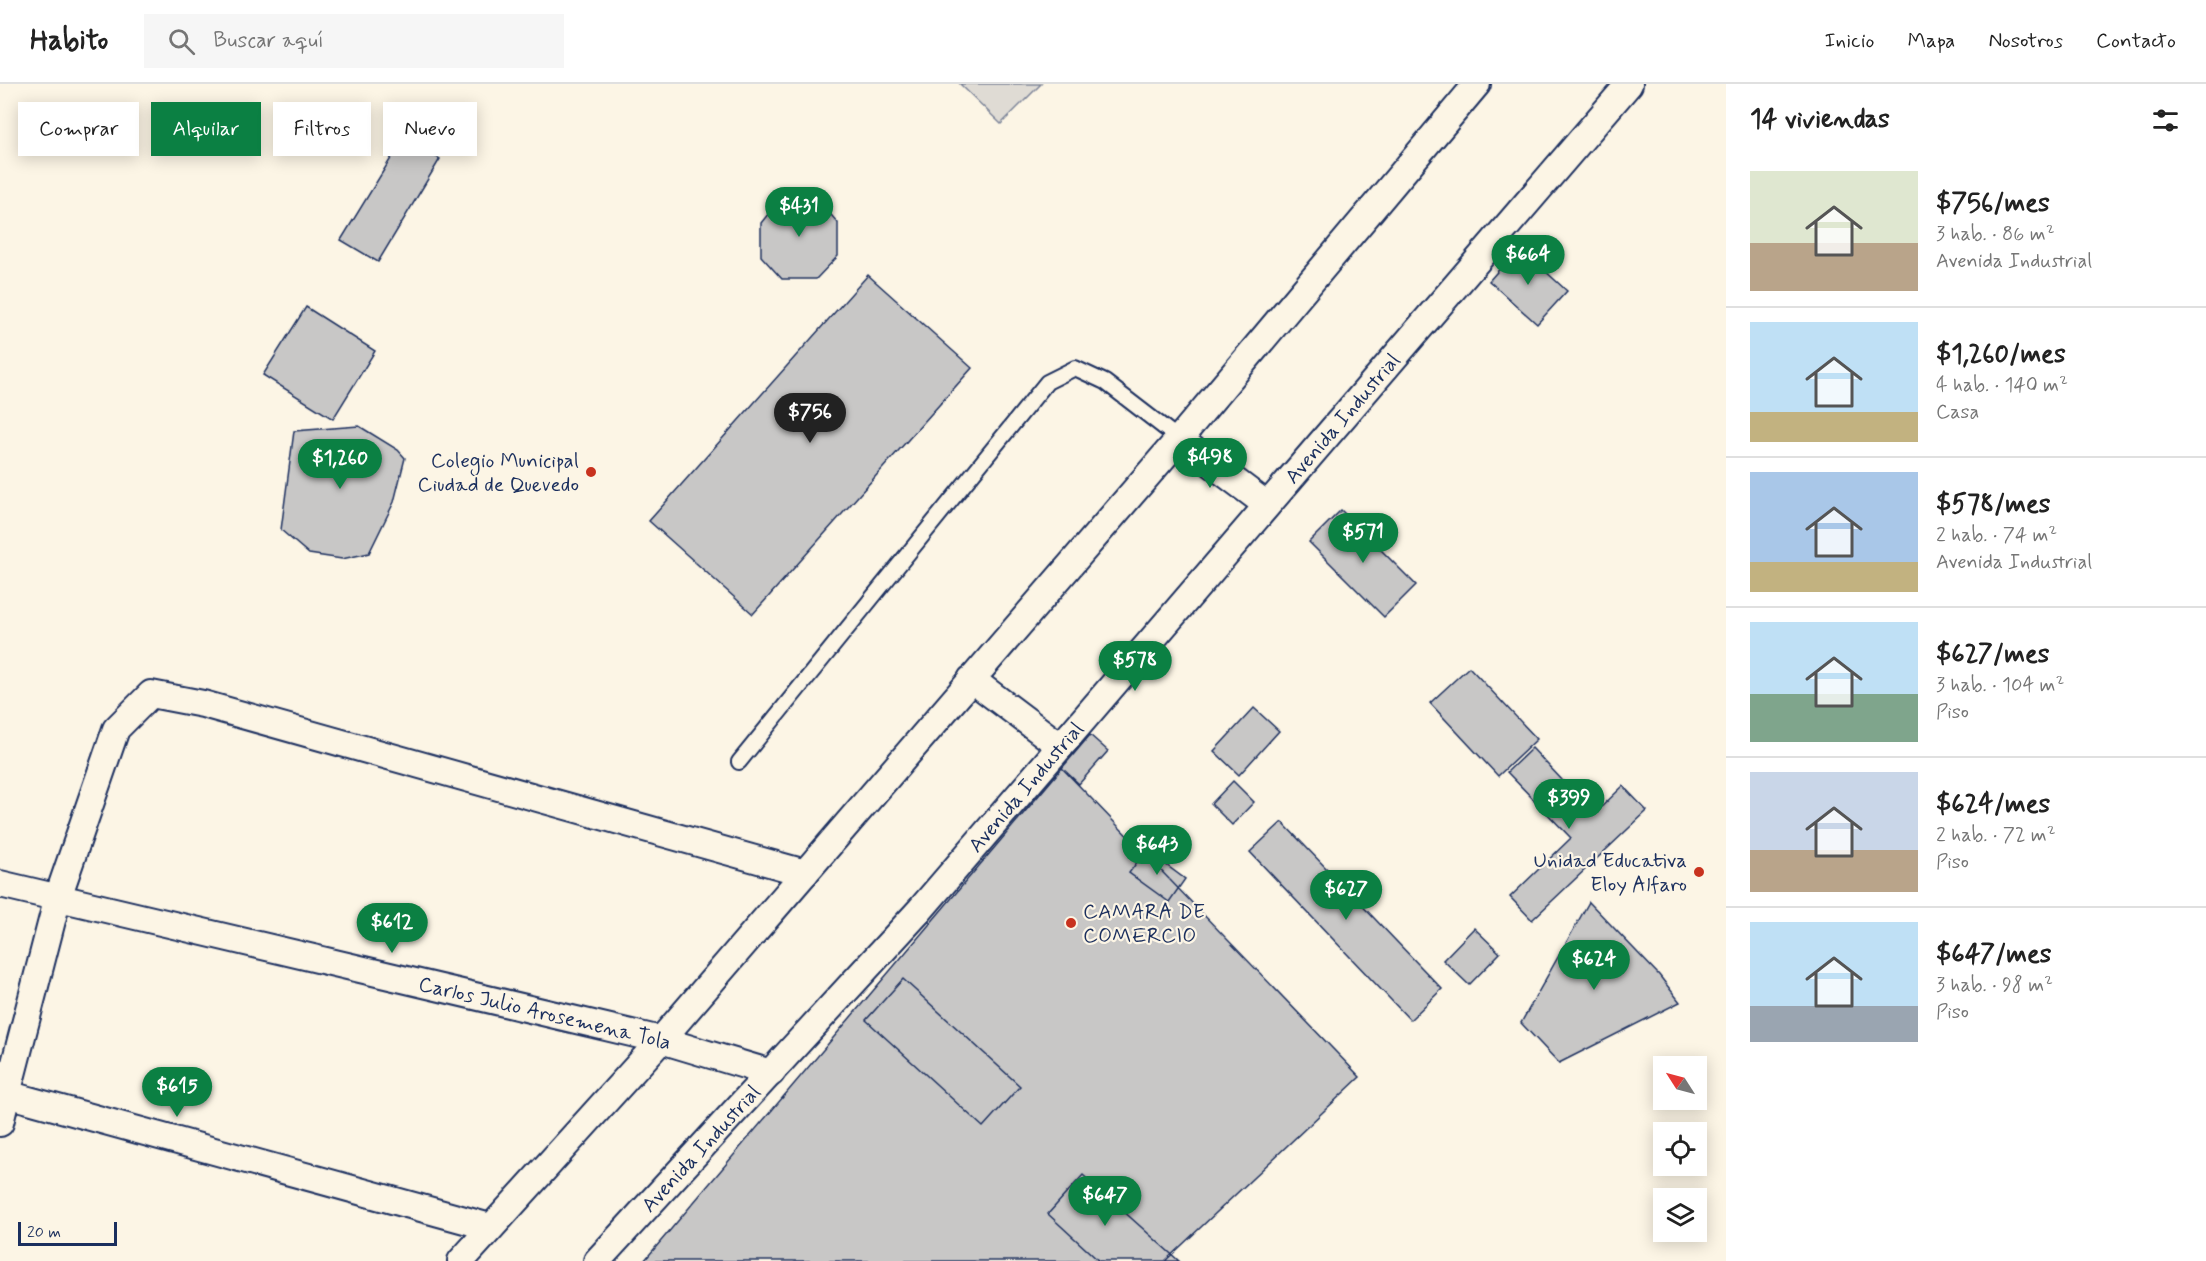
<!DOCTYPE html>
<html lang="es">
<head>
<meta charset="utf-8">
<style>
  :root { --surface:#fff; --page:#f6f6f6; --text:#222; --muted:#767676; --line:#e0e0e0; --accent:#0b8043 }
  body { margin:0; font-family:Mynerve,sans-serif; background:var(--page); color:var(--text); height:100vh; display:flex; flex-direction:column; font-size:22px; white-space:nowrap }
  * { box-sizing:border-box; margin:0 }
  p { font-size:20px; color:var(--muted) }
  .icon { flex:none; width:33px; height:33px; fill:none; stroke:currentColor; stroke-width:2; stroke-linecap:round; stroke-linejoin:round }
  .map { position:relative; flex:1; overflow:hidden }
  .panel { display:flex; flex-direction:column; background:var(--surface); width:480px }
  .panel>* { flex:none }
  .banner { position:absolute; left:18px; top:18px; width:570px; height:54px; display:flex; gap:12px }
  .needle { width:39px; rotate:306deg }
  .controls { position:absolute; left:1653px; top:972px; display:grid; gap:12px }
  .controls a { display:grid; place-items:center; width:54px; height:54px; border-radius:0px; background:var(--surface); box-shadow:0 3px 15px #0003; font-size:30px }
  .scale { position:absolute; left:18px; bottom:15px; width:99px; box-sizing:border-box; padding-left:6px; border:3px solid #1b2f5e; border-top:0; font-size:16px; line-height:21px; white-space:nowrap; color:#1b2f5e; -webkit-text-stroke:4px #fcf5e5; paint-order:stroke }
  .price { position:absolute; translate:-50% -51px; padding:0 14px; border-radius:21px; background:var(--accent); color:#fff; font-size:20px; line-height:39px; filter:drop-shadow(0 2px 3px #0008) }
  .price::after { content:''; position:absolute; left:50%; top:36px; width:18px; height:14px; margin-left:-9px; background:inherit; clip-path:polygon(0 0,100% 0,50% 100%) }
  .price.selected { background:#222; color:#fff }
  ul { padding:0; list-style:none }
  li { display:flex; align-items:center; gap:18px; height:150px; padding:0 24px }
  li+li { border-top:2px solid var(--line) }
  li span { display:grid; place-items:center; flex:none; width:168px; height:120px; border-radius:0px; color:#555 }
  li>.icon { margin-inline-start:auto }
  span .icon { width:72px; height:72px; fill:#fffc; stroke-width:1 }
  li b { font-size:26px }
  h2 { display:flex; justify-content:space-between; align-items:center; height:72px; padding:0 24px; font-size:26px }
  .tag { padding:0 21px; border-radius:0px; background:var(--surface); box-shadow:0 3px 15px #0003; font-size:21px; line-height:54px }
  .tag.selected { background:var(--accent); color:#fff }
  header { display:flex; align-items:center; gap:36px; box-sizing:border-box; height:84px; padding:0 30px; background:var(--surface); border-bottom:2px solid var(--line) }
  header strong { font-size:28px }
  nav { display:flex; gap:33px; margin-inline-start:auto; font-size:21px }
  .search { width:420px; height:54px; background:var(--page); display:flex; align-items:center; gap:15px; box-sizing:border-box; padding:0 21px; border-radius:0px; color:var(--muted); font-size:22px }
  main { display:flex; flex:1; min-height:0 }
  .map>svg:first-child { display:block }
  .green { fill:#dfdbd4; stroke:#7d8599; stroke-width:1.5 }
  .building { fill:#c8c7c6; stroke:#1b2f5e; stroke-width:1.5 }
  .lines { fill:none; stroke-linecap:round; stroke-linejoin:round }
  .service-casing { stroke:#1b2f5e; stroke-width:18 }
  .minor-casing { stroke:#1b2f5e; stroke-width:30 }
  .service { stroke:#fcf5e5; stroke-width:14 }
  .minor { stroke:#fcf5e5; stroke-width:26 }
  .poi-dot { fill:#c8321e; stroke:#fcf5e5; stroke-width:2 }
  .labels { text-anchor:middle; stroke-width:4.5; stroke-linejoin:round; paint-order:stroke }
  .street-label { font-size:21px; fill:#1b2f5e; stroke:#fcf5e5 }
  .poi-label { font-size:21px; fill:#1b2f5e; stroke:#fcf5e5; text-anchor:end }
</style>
</head>
<body>
<header>
<strong>Habito</strong>
<div class="search"><svg class="icon" aria-label="search" viewBox="0 0 24 24"><circle cx="10" cy="10" r="6"/><path d="M15 15l6 6"/></svg>Buscar aquí</div>
<nav><a>Inicio</a><a>Mapa</a><a>Nosotros</a><a>Contacto</a></nav>
</header>
<main>
<div class="map">
<svg width="1726" height="1177" viewBox="0 0 1726 1177">
  <rect width="100%" height="100%" fill="#fcf5e5"/>
  <filter id="ink" filterUnits="userSpaceOnUse"><feTurbulence type="fractalNoise" baseFrequency=".0167" numOctaves="2"/><feDisplacementMap in="SourceGraphic" scale="12" xChannelSelector="R" yChannelSelector="G"/><feConvolveMatrix kernelMatrix="1 2 1 2 8 2 1 2 1" color-interpolation-filters="sRGB"/></filter>
  <g filter="url(#ink)">
    <path class="green" d="M960 0H1041L1001 40Z"/>
    <path class="building" d="M404 53 440 75 378 178 341 156Z
      M813 110 838 139V172L816 195H782L761 172V139L781 114Z
      M1519 163 1567 207 1537 240 1489 197Z
      M868 191 972 284 753 530 649 437Z
      M306 223 375 267 333 335 263 291Z
      M359 342 398 366 405 374 394 418 369 469 342 475 309 470 281 446 294 347Z
      M1341 426 1416 501 1384 533 1309 458Z
      M1469 583 1537 655 1498 692 1430 619Z
      M1254 624 1279 647 1239 691 1214 667Z
      M1090 651 1108 667 1079 700 1062 684Z
      M1532 664 1594 730 1623 702 1647 727 1532 836 1510 813 1571 754 1507 688Z
      M1062 684 1360 993 1165 1177H644Z
      M1233 697 1254 718 1232 741 1211 720Z
      M1282 738 1442 905 1410 936 1250 768Z
      M1146 766 1185 795 1169 818 1129 789Z
      M1589 818 1659 891 1680 918 1559 979 1521 939Z
      M1474 844 1500 869 1469 901 1443 876Z
      M903 895 1020 1002 983 1043 866 936Z
      M1083 1091 1179 1177H1099L1048 1130Z"/>
    <g class="lines">
      <g class="service-casing">
        <path id="service" d="M739 678 1047 298 1075 284 1105 298 1179 355"/>
      </g>
      <g class="minor-casing">
        <g id="minor">
          <path d="M1179 355 1267 421"/>
          <path d="M971 595 1060 662"/>
          <path id="s1" d="M0 800 661 956 771 989"/>
          <path d="M0 1039 7 1010"/>
          <path d="M490 1143 7 1010 58 813 116 645 151 610 203 620 805 789"/>
          <path d="M461 1177 661 956 1179 355 1477 0"/>
          <path id="s2" d="M597 1177 920 826 1629 0"/>
        </g>
      </g>
      <use href="#service" class="service"/>
      <use href="#minor" class="minor"/>
    </g>
  </g>
  <g class="poi-dot">
    <circle cx="591" cy="388" r="6"/>
    <circle cx="1699" cy="788" r="6"/>
    <circle cx="1071" cy="839" r="6"/>
  </g>
  <g class="labels">
    <g class="street-label">
      <text dy="7" stroke="none"><textPath href="#s2" startOffset="1125">Avenida Industrial</textPath></text>
      <text dy="7" stroke="none"><textPath href="#s2" startOffset="639">Avenida Industrial</textPath></text>
      <text dy="7" stroke="none"><textPath href="#s1" startOffset="560">Carlos Julio Arosemena Tola</textPath></text>
      <text dy="7" stroke="none"><textPath href="#s2" startOffset="153">Avenida Industrial</textPath></text>
    </g>
    <g class="poi-label">
      <text x="579" y="383">Colegio Municipal<tspan x="579" dy="24">Ciudad de Quevedo</tspan></text>
      <text x="1687" y="783">Unidad Educativa<tspan x="1687" dy="24">Eloy Alfaro</tspan></text>
      <text x="1083" y="834" text-anchor="start">CAMARA DE<tspan x="1083" dy="24">COMERCIO</tspan></text>
    </g>
  </g>
</svg>
<div class="controls">
<a><svg class="needle" viewBox="-14 -14 28 28"><path d="M0-13l5 13h-10z" fill="#e53935"/><path d="M0 13l5-13h-10z" fill="#767676"/></svg></a>
<a><svg class="icon" aria-label="locate" viewBox="0 0 24 24"><circle cx="12" cy="12" r="6"/><path d="M12 2v4M12 18v4M2 12h4M18 12h4"/></svg></a>
<a><svg class="icon" aria-label="layers" viewBox="0 0 24 24"><path d="M12 4l9 5-9 5-9-5zM3 14l9 5 9-5"/></svg></a>
</div>
<div class="scale">20 m</div>
<b class="price" style="left:799px;top:154px">$431</b>
<b class="price" style="left:1528px;top:202px">$664</b>
<b class="price selected" style="left:810px;top:360px">$756</b>
<b class="price" style="left:1210px;top:405px">$498</b>
<b class="price" style="left:340px;top:406px">$1,260</b>
<b class="price" style="left:1363px;top:480px">$571</b>
<b class="price" style="left:1135px;top:608px">$578</b>
<b class="price" style="left:1569px;top:746px">$399</b>
<b class="price" style="left:1157px;top:792px">$643</b>
<b class="price" style="left:1346px;top:837px">$627</b>
<b class="price" style="left:392px;top:870px">$612</b>
<b class="price" style="left:1594px;top:907px">$624</b>
<b class="price" style="left:177px;top:1034px">$615</b>
<b class="price" style="left:1105px;top:1143px">$647</b>
<div class="banner">
<a class="tag">Comprar</a>
<a class="tag selected">Alquilar</a>
<a class="tag">Filtros</a>
<a class="tag">Nuevo</a>
</div>
</div>
<section class="panel">
<h2>14 viviendas<svg class="icon" aria-label="filters" viewBox="0 0 24 24"><path d="M4 7h16M4 17h16"/><circle cx="9" cy="7" r="2"/><circle cx="15" cy="17" r="2"/></svg></h2>
<ul>
<li><span style="background:linear-gradient(#dfe7d0 60%,#b9a48a 0)"><svg class="icon" aria-label="home" viewBox="0 0 24 24"><path d="M3 11l9-7 9 7M6 9v11h12V9"/></svg></span><div><b>$756/mes</b><p>3 hab. · 86 m²</p><p>Avenida Industrial</p></div></li>
<li><span style="background:linear-gradient(#bfe0f5 75%,#c2b280 0)"><svg class="icon" aria-label="home" viewBox="0 0 24 24"><path d="M3 11l9-7 9 7M6 9v11h12V9"/></svg></span><div><b>$1,260/mes</b><p>4 hab. · 140 m²</p><p>Casa</p></div></li>
<li><span style="background:linear-gradient(#a9c7e8 75%,#c2b280 0)"><svg class="icon" aria-label="home" viewBox="0 0 24 24"><path d="M3 11l9-7 9 7M6 9v11h12V9"/></svg></span><div><b>$578/mes</b><p>2 hab. · 74 m²</p><p>Avenida Industrial</p></div></li>
<li><span style="background:linear-gradient(#bfe0f5 60%,#7fa58c 0)"><svg class="icon" aria-label="home" viewBox="0 0 24 24"><path d="M3 11l9-7 9 7M6 9v11h12V9"/></svg></span><div><b>$627/mes</b><p>3 hab. · 104 m²</p><p>Piso</p></div></li>
<li><span style="background:linear-gradient(#c9d6e8 65%,#b9a48a 0)"><svg class="icon" aria-label="home" viewBox="0 0 24 24"><path d="M3 11l9-7 9 7M6 9v11h12V9"/></svg></span><div><b>$624/mes</b><p>2 hab. · 72 m²</p><p>Piso</p></div></li>
<li><span style="background:linear-gradient(#bfe0f5 70%,#9aa5b1 0)"><svg class="icon" aria-label="home" viewBox="0 0 24 24"><path d="M3 11l9-7 9 7M6 9v11h12V9"/></svg></span><div><b>$647/mes</b><p>3 hab. · 98 m²</p><p>Piso</p></div></li>
</ul>
</section>
</main>
</body>
</html>
